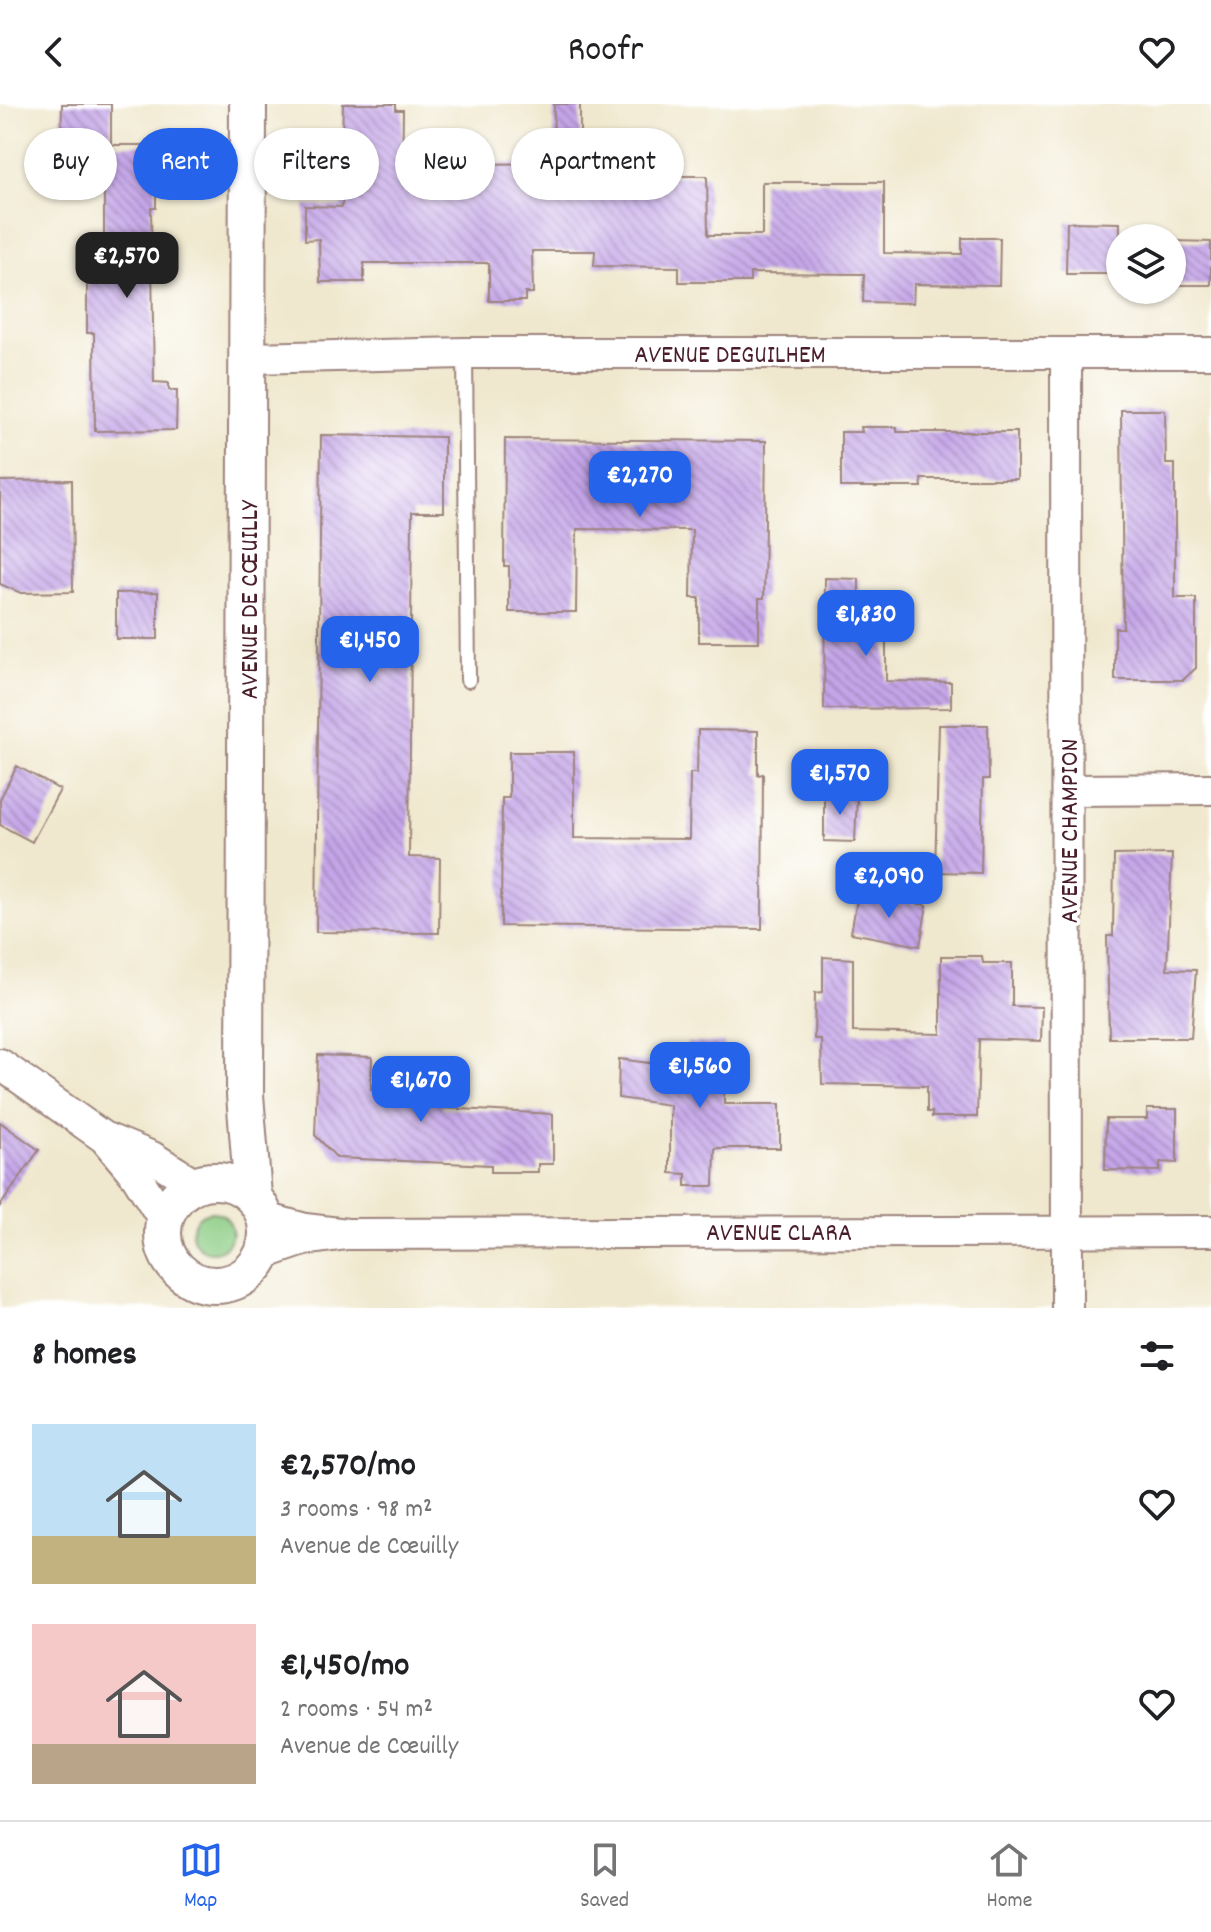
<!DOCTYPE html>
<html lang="en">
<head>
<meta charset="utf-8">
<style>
  :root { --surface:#fff; --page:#f6f6f6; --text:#202124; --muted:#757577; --line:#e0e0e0; --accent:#2563eb }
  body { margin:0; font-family:Dekko,sans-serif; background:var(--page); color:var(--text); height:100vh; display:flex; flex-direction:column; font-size:30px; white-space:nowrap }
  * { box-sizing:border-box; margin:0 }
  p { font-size:26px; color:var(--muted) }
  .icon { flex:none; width:44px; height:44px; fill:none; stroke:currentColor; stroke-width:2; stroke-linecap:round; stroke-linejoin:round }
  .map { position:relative; height:1204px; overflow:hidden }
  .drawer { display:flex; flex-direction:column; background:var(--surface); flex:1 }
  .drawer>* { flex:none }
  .top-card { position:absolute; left:24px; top:24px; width:800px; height:72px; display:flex; gap:16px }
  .tools { position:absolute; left:1106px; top:120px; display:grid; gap:16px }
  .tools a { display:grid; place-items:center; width:80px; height:80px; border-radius:50%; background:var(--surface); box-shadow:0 2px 6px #0004; font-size:40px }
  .price { position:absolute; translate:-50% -68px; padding:0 18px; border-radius:16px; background:var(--accent); color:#fff; font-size:26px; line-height:52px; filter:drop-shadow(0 2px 4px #0008) }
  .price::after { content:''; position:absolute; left:50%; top:48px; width:24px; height:18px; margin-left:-12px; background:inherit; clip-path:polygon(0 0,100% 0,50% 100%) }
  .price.active { background:#222; color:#fff }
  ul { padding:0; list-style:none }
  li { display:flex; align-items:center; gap:24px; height:200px; padding:0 32px }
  li span { display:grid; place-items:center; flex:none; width:224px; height:160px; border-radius:0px; color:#555 }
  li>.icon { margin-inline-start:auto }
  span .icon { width:96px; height:96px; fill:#fffc; stroke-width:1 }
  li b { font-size:34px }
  h2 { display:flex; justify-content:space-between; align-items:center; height:96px; padding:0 32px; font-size:34px }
  .chip { padding:0 28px; border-radius:36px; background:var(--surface); box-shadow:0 2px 6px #0004; font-size:28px; line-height:72px }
  .chip.active { background:var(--accent); color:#fff }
  header { display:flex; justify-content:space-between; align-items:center; height:104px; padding:0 32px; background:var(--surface); font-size:36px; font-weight:600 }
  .tab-bar { display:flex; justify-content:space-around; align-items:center; height:112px; border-top:2px solid var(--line); background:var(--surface); font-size:22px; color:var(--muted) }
  .tab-bar a { display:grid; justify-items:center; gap:4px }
  .tab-bar .active { color:var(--accent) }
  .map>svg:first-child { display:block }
  .green { fill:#8ccc84; stroke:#6b7658; stroke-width:2 }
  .building { fill:url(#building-back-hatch) }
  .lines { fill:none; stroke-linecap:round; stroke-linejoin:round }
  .service-casing { stroke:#9d847c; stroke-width:18 }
  .minor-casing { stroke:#9d847c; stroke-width:34 }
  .tertiary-casing { stroke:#9d847c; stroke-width:40 }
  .service { stroke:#fff; stroke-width:14 }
  .minor { stroke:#fff; stroke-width:30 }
  .tertiary { stroke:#fff; stroke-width:36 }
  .labels { text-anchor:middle; stroke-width:7; stroke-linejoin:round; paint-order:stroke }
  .street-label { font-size:26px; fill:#4a1f2b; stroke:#fff }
</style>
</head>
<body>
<header><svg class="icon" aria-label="back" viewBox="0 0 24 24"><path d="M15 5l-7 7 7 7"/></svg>Roofr<svg class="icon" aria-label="heart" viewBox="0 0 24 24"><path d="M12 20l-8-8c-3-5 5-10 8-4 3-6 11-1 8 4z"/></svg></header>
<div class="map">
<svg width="1211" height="1204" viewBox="0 0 1211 1204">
  <defs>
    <pattern id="building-back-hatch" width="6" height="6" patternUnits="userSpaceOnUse" patternTransform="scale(2)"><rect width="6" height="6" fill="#c4a5e8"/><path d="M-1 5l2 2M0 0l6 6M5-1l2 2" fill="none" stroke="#a186bc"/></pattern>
  </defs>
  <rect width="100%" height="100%" fill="#fff"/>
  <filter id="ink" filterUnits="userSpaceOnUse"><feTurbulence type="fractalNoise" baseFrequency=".0125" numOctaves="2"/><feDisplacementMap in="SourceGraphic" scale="16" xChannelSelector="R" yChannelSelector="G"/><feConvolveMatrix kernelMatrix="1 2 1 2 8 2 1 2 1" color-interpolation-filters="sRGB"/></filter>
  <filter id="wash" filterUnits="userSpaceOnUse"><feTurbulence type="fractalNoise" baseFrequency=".006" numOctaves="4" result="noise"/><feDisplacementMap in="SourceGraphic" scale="32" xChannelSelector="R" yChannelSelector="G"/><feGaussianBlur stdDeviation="1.8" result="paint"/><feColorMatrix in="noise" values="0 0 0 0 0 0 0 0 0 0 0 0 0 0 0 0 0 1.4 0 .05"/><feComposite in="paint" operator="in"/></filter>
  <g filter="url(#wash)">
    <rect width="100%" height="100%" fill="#f0e8ce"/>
    <path class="green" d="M192 1128a20 20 0 1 1 40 0a20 20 0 1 1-40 0Z"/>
    <g id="blocks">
      <path class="building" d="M62 0H111V41H61Z
        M343 0H396V6H403L402 78H469L470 60 553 59 554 0H580V72H707L708 131H762V78H884V149L962 150V134H1000L999 181 914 180 913 199 863 198 864 170 750 169V178H679V163L594 162 595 147H532L533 189H525V197H489V159H364V178H320L319 135 305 136V102L342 103 346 36H342Z
        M104 41H156V104H151L154 278 169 279V286H177L176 326 95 327 94 229H87V172H104Z
        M1067 118 1120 119 1119 170H1066Z
        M1176 137 1211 138V181H1176Z
        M1121 306H1165L1166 360H1175V494H1196V564L1183 576H1115V524H1123Z
        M861 323H897V328H1017V375H921L922 383H841V328H862Z
        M321 331 444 333V408H412L409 753 440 754 439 829 316 828Z
        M505 335 766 337 764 494H759V538H699V494H691L692 426 577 425 576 508H509V462H504Z
        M72 376 73 488 21 489 0 480V377Z
        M825 474 859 475V500H886V577L951 578V604L824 605Z
        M158 488V535H116V489Z
        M939 621H988L989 675H983L981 769 935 768Z
        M698 626 758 627V671L763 670 762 825 501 822 502 694H509V648H574V734L689 735 690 669H697Z
        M17 662 60 686 32 738 0 721V695Z
        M824 689 857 690 855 738 824 737Z
        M1172 750 1167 865 1196 866 1191 934H1109L1107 832H1113L1114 751Z
        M858 790 927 801 920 842 851 829Z
        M941 852H982L983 859H1012V902L1042 903 1041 937 979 935 977 1013H932V1008H927V982L822 980 821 935H814L815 889 823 888V853L853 855V928L941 930Z
        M687 939H724V1000H780V1044H715L714 1082H686V1070L670 1069V1001L618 994 619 955 687 964Z
        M318 951 372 953 371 985 442 988V1004L553 1010V1060H538V1068H491V1061L337 1054 315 1031Z
        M1147 1005H1177V1059L1160 1058V1067L1105 1066 1106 1015H1147Z
        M0 1018 39 1046 0 1102Z"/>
    </g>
  </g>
  <g filter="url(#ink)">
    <use href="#blocks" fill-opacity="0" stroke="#9d847c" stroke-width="2"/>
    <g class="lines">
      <g class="service-casing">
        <path id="service" d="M465 249 468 576"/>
      </g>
      <g class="minor-casing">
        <path id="minor" d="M1066 249 1067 1204
          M250 254 465 249H1211
          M1069 686 1211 685
          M0 960 103 1033 152 1053 195 1080
          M107 1037 137 1073 164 1116
          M347 1130 1211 1127
          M263 1150 304 1136 347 1130 305 1125 265 1114"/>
      </g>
      <g class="tertiary-casing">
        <path id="tertiary" d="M248 0 245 991 253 1092
          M163 1129a52 52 0 1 1 104 0a52 52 0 1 1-104 0Z"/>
      </g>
      <use href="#service" class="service"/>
      <use href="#minor" class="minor"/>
      <use href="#tertiary" class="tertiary"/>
    </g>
  </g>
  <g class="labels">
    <g class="street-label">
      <text x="730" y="258">AVENUE DEGUILHEM</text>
      <text transform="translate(248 496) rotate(-90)" y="9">AVENUE DE CŒUILLY</text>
      <text transform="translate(1068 727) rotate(-90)" y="9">AVENUE CHAMPION</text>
      <text x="779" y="1136">AVENUE CLARA</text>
    </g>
  </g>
</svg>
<div class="tools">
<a><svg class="icon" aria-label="layers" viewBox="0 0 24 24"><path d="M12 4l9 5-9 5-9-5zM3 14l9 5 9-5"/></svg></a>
</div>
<b class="price active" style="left:127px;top:196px">€2,570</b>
<b class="price" style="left:640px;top:415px">€2,270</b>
<b class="price" style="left:866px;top:554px">€1,830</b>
<b class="price" style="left:370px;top:580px">€1,450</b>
<b class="price" style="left:840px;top:713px">€1,570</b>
<b class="price" style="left:889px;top:816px">€2,090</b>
<b class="price" style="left:700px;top:1006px">€1,560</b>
<b class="price" style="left:421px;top:1020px">€1,670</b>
<div class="top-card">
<a class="chip">Buy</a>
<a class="chip active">Rent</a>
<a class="chip">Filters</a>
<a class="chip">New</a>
<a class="chip">Apartment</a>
</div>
</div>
<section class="drawer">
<h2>8 homes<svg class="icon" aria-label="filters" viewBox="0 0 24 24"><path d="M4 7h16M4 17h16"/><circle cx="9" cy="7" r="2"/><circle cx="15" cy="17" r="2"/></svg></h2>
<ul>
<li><span style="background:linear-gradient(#bfe0f5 70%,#c2b280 0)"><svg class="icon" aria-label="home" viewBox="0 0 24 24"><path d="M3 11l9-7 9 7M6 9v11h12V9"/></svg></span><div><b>€2,570/mo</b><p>3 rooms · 98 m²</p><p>Avenue de Cœuilly</p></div><svg class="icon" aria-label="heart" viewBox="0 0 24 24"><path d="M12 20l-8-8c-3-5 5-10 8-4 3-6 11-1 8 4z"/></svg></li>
<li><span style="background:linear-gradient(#f6c9c9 75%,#b9a48a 0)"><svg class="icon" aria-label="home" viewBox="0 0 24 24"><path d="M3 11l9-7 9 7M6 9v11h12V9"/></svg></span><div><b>€1,450/mo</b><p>2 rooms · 54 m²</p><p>Avenue de Cœuilly</p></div><svg class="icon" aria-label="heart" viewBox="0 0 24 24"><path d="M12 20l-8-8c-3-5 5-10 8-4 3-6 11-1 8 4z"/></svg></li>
</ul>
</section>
<nav class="tab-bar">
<a class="active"><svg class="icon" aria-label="map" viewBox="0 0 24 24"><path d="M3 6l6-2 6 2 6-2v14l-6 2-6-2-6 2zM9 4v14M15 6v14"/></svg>Map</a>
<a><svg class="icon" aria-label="saved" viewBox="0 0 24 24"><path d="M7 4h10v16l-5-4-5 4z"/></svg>Saved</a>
<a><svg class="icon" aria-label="home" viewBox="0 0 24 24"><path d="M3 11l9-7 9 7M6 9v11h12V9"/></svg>Home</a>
</nav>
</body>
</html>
